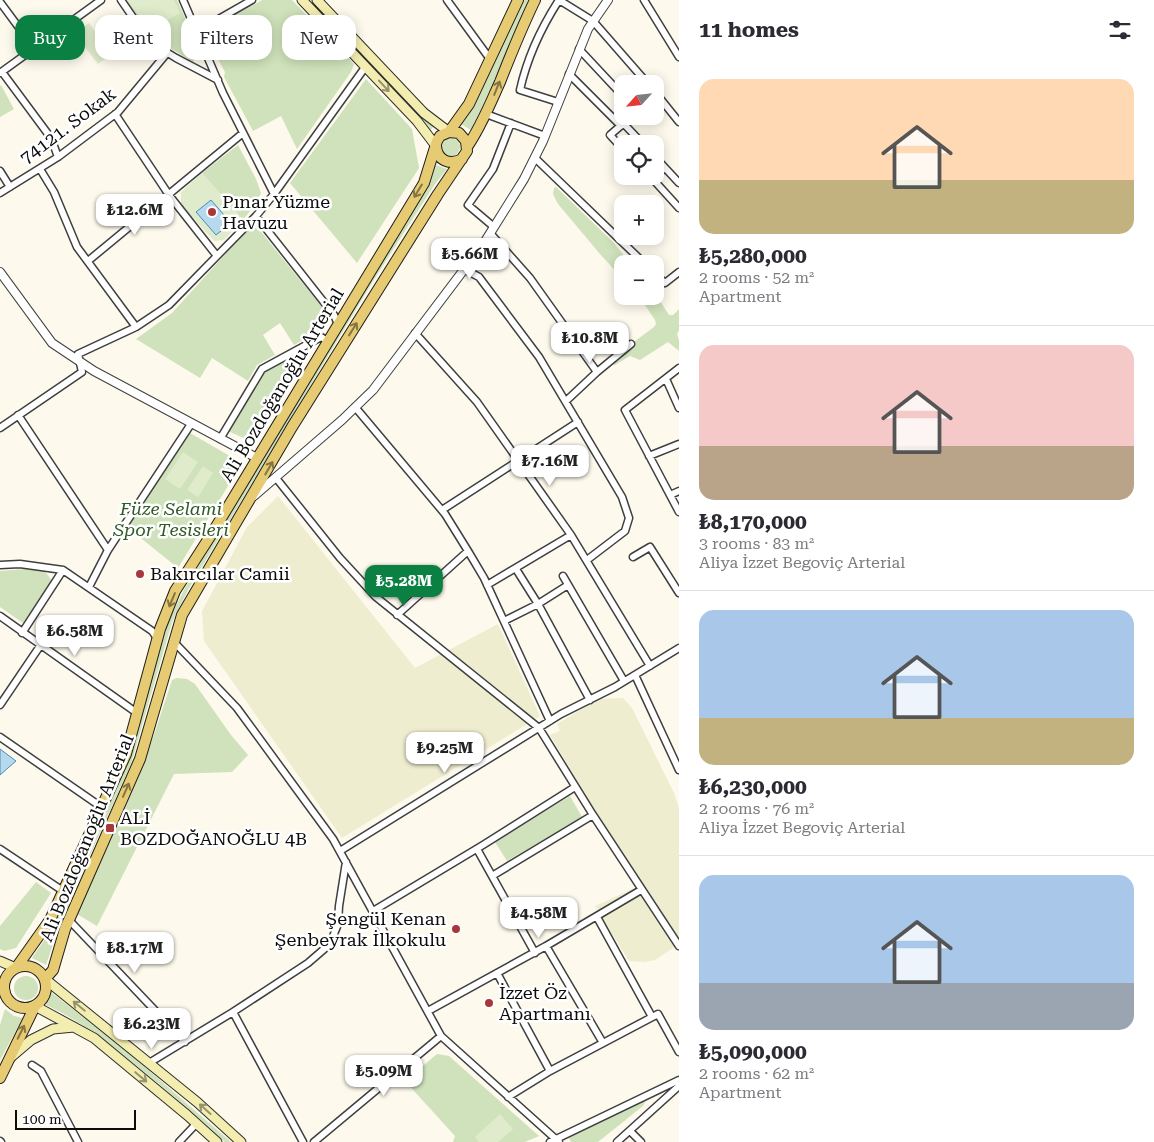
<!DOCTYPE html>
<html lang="en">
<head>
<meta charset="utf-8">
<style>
  :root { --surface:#fff; --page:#f7f7f7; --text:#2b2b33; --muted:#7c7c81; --line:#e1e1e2; --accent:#0b8043 }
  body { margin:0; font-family:"Roboto Serif",serif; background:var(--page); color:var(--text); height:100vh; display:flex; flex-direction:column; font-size:19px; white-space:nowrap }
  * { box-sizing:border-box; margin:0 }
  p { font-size:16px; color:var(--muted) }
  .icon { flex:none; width:28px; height:28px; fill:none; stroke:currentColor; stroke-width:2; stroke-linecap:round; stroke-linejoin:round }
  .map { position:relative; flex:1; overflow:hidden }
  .panel { display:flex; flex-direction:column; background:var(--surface); width:475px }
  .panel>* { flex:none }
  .banner { position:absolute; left:15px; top:15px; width:475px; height:45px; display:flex; gap:10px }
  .needle { width:32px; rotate:243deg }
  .controls { position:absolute; left:614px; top:75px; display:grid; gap:10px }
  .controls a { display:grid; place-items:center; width:50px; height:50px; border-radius:10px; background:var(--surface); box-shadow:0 2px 12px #0003; font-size:25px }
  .scale { position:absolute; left:15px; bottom:12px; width:121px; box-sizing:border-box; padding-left:5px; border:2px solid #0c0c0c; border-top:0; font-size:14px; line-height:18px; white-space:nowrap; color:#0c0c0c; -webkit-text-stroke:4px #fff; paint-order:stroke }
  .price { position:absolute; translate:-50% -42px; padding:0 11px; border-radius:10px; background:#fff; color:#222; font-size:16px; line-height:32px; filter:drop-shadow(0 1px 2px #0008) }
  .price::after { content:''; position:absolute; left:50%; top:30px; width:15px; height:11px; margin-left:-8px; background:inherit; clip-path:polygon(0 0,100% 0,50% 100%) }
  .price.current { background:var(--accent); color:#fff }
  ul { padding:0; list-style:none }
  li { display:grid; align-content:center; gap:10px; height:265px; padding:0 20px }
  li+li { border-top:1px solid var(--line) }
  li span { display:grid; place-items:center; height:155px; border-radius:15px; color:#555 }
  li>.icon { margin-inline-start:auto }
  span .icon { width:90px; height:90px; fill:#fffc; stroke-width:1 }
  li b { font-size:21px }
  h2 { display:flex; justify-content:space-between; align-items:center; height:60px; padding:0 20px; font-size:21px }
  .chip { padding:0 18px; border-radius:15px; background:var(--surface); box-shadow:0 2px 12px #0003; font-size:18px; line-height:45px }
  .chip.current { background:var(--accent); color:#fff }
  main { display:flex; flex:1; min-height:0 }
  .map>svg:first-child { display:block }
  .farmland { fill:#efedd0 }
  .green { fill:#cfe2bb }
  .pitch { fill:#e0ebcb }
  .water { fill:#b7d9ee; stroke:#488dbb }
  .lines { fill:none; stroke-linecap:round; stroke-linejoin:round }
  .minor-casing { stroke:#3f3f3f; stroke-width:9 }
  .tertiary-casing { stroke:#3f3f3f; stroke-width:10 }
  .secondary-casing { stroke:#2e2e2e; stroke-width:11 }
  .primary-casing { stroke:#1d1d1d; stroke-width:12 }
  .minor { stroke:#fff; stroke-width:6 }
  .tertiary { stroke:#fff; stroke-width:8 }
  .secondary { stroke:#f4edb0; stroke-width:9 }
  .primary { stroke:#e7cb72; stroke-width:10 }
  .oneway { stroke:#97936e }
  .oneway2 { stroke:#847544 }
  .poi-dot { fill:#a9363b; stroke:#fff; stroke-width:2 }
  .labels { text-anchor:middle; stroke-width:5; stroke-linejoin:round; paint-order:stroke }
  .street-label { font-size:18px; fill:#0c0c0c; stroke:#fff }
  .poi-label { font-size:18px; fill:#0c0c0c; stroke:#fff; text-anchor:start }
  .park-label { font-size:18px; font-style:italic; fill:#305a25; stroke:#fff }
</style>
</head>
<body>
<main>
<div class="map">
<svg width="679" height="1142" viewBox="0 0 679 1142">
  <rect width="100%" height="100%" fill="#fdf9ec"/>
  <path class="farmland" d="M278 496 415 668 498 624 540 716 342 838 204 641 202 611 247 527Z
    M623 698 632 708 674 793 679 808V944L655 960 644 962 629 961 595 906 639 886 550 735 560 731 557 724 599 699Z"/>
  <path class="green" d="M126 0H177L199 49 198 56 193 62 154 38Z
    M262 0H292L354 64 351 72 297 149 281 116 253 131 224 77 225 72 206 37 209 30Z
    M310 0H312L421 116 434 126 430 131 420 117Z
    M523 0H528C508 43 493 88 471 130L461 124 474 105Z
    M366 79 412 129 419 168 357 263 290 183Z
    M1 85 14 109 0 117V86Z
    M442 147a9 9 0 1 1 18 0a9 9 0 1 1-18 0Z
    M238 145 256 179 261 193 254 206 243 220 202 173Z
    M436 165 447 169 435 184 370 286 188 590 172 622 131 764 78 882 57 932 46 965 32 958 51 930 128 762 168 621 185 588 269 450 430 182Z
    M556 187 612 241 631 264H622V278L600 254 558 204 553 194 554 188Z
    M249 228H258L330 317 322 329 294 345 280 323 263 335 275 355 257 365 248 381 212 358 200 378 136 339 172 313Z
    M655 293 669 315H673L679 309V330L677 334 679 340V351L668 342 640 360 630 356 615 365 607 362 654 327 656 324 655 320 639 296H655Z
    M296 354 302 362 255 443 228 431 264 370Z
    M190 433 242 463 178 568 127 527Z
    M25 569 44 570 52 581 23 623 0 607V571Z
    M177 678 187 679 195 684 231 735 248 755 232 772 174 774 97 926 77 914 125 809 155 732 172 680Z
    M570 796 582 817 507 861 495 842Z
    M36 882 51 893 16 948 4 951 0 949V926Z
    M14 988a12 12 0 1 1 24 0a12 12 0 1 1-24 0Z
    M51 992 130 1054 231 1142H225C204 1122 181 1103 159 1084 123 1055 88 1024 46 1005Z
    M5 1009 14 1016 23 1018 0 1060V1025Z
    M437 1054 449 1056 539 1136 525 1142H453L455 1136 405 1081Z
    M647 1098 643 1106 598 1142H571L569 1138V1135Z"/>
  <path class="pitch" d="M127 0H174L180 13 150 30Z
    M107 20 118 36 110 42 98 27Z
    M89 23 112 54 98 64 75 34Z
    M202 173 243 220 224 240 214 241 181 205V192Z
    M183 452 198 462 180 489 165 479Z
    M203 466 213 473 198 497 187 490Z
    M500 1114 513 1129 498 1142H479L475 1137Z"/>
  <path class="water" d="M211 200 231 223 216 235 196 212Z
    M0 749 16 761 0 775Z"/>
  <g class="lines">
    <g class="minor-casing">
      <path id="minor" d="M121 0 150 42 176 58 218 80
        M183 0 223 93 274 194
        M447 0 490 59
        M559 0 593 21 648 84
        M644 0 679 57
        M0 2 34 48
        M196 32 252 0
        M579 49 622 95
        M2 72 51 138 58 157
        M0 73 101 0
        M569 74 621 126
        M655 92 679 122
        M558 102 520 90C527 58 541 28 559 0
        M115 114 169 195 217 256
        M486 114 545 136
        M624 124 643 144
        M622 148 610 135 632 116
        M655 157 679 183
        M535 158 645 264
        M40 169 54 192 77 247 136 327
        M0 171 10 187
        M650 176 679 208
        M655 176 665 168
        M0 193 58 157 118 112 167 53
        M256 216 334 315 338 324
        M494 227 468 205 493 169 511 123
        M490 233 530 278 597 372
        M88 261 243 133
        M464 269 479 277 539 357 622 497 629 518 625 531 587 560
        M655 274 665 283 679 272
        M415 333 477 402 571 535 650 666
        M679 368 625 410 679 512
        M666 379 679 408
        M566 401 597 372 631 344
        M355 407 445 514 468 551 484 578 550 721
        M18 415 108 550
        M0 428 82 372 78 354 136 327 169 305 256 216 274 194 366 66
        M220 439 262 369 321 337 328 341
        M649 456 679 444
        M276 478 340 558 376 597 539 728 593 815 679 946
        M670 495 679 491
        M442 510 578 422
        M633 557 650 547 679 593
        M0 565 20 564 63 570 152 631 157 638
        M516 569 538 604 590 700
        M563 576 624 681
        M487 585 571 535
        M89 587 108 550 191 424
        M397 615 468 551
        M0 616 137 713
        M504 621 538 604 568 585
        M22 633 63 570
        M174 642 237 708 333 839 441 1036 559 1142
        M635 675 679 770
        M0 705 40 646
        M0 737 97 804 99 811
        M0 849 63 891
        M477 849 535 953
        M340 851 561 714 615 687 679 648
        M492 876 593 815
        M373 911 483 845 575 787
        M597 917 652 1017
        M69 920 185 1042
        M546 946 641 890
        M497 973 550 1071 658 1014 679 1052
        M428 1011 546 946 603 1043
        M233 1012 303 1142
        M149 1063 233 1012 308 963 330 944 338 924 339 906 346 862
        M32 1065 41 1071 78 1142
        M508 1097 550 1071
        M630 1131 641 1142
        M0 1141 1 1142
        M179 1142 196 1124
        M314 1142 441 1036
        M550 1142 679 1080
        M617 1142 679 1086"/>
    </g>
    <g class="tertiary-casing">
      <path id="tertiary" d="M0 272 52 343 94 371 257 458
        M254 496 342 420 373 390 484 243 524 179 543 141 588 29 608 0"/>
    </g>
    <g class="secondary-casing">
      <path id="secondary" d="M302 0 417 121 436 146
        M317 0 424 113 449 132
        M0 961 16 968
        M45 979 197 1102 241 1142
        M0 987 5 991
        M35 1006 94 1038 187 1115 217 1142
        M11 1057 31 1040 53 1029 74 1027"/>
    </g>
    <g class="primary-casing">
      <path id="primary" d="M449 132 469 104 518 0
        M436 146C437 160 449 166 462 159
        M467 147C481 127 490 104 500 82 511 54 522 27 535 0
        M4 987a21 21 0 1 1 42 0a21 21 0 1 1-42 0Z
        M16 968 50 920 126 754 160 629 175 591 211 535 424 183 437 141 440 136 449 132 459 133 466 141 467 151 438 194 292 427 182 615 140 759 65 929 53 970 45 979
        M0 1078 35 1006"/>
    </g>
    <use href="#minor" class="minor"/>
    <use href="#tertiary" class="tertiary"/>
    <use href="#secondary" class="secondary"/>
    <use href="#primary" class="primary"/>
  </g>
  <defs><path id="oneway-shaft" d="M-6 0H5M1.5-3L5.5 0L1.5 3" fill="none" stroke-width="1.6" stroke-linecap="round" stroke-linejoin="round" transform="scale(1.25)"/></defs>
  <g class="oneway">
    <use href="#oneway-shaft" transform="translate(384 86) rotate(47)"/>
    <use href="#oneway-shaft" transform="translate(79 1006) rotate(-141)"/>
    <use href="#oneway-shaft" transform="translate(141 1077) rotate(40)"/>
    <use href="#oneway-shaft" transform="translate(205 1109) rotate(-138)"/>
  </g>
  <g class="oneway2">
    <use href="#oneway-shaft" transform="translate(497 88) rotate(-68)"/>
    <use href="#oneway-shaft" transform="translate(418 191) rotate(121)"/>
    <use href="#oneway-shaft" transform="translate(353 329) rotate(-58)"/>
    <use href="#oneway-shaft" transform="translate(269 468) rotate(-60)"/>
    <use href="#oneway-shaft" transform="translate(172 600) rotate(113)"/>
    <use href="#oneway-shaft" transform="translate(126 790) rotate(-66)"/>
    <use href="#oneway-shaft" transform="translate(21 1032) rotate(-63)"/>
  </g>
  <g class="poi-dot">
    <circle cx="212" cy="212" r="5"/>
    <circle cx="140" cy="574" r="5"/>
    <rect x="105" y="823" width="10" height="10" rx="2.5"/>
    <circle cx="456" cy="929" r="5"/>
    <circle cx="489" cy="1003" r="5"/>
  </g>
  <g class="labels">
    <g class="street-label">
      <text transform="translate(68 126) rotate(-37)" y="6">74121. Sokak</text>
      <text transform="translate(282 385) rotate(-59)" y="6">Ali Bozdoğanoğlu Arterial</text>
      <text transform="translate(87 838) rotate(-68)" y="6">Ali Bozdoğanoğlu Arterial</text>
    </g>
    <g class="poi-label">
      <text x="222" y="208">Pınar Yüzme<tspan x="222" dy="21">Havuzu</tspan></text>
      <text x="150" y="580">Bakırcılar Camii</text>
      <text x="120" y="824">ALİ<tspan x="120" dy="21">BOZDOĞANOĞLU 4B</tspan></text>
      <text x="446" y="925" text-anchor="end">Şengül Kenan<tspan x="446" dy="21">Şenbeyrak İlkokulu</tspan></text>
      <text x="499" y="999">İzzet Öz<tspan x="499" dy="21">Apartmanı</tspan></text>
    </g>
    <g class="park-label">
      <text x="171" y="515">Füze Selami<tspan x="171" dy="21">Spor Tesisleri</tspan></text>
    </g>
  </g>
</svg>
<div class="controls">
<a><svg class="needle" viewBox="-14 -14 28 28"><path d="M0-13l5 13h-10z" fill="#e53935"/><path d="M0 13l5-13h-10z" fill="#7c7c81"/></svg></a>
<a><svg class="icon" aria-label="locate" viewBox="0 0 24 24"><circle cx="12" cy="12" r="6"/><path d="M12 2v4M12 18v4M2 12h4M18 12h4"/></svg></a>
<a>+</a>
<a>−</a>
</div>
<div class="scale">100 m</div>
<b class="price" style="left:135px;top:236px">₺12.6M</b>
<b class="price" style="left:470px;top:280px">₺5.66M</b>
<b class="price" style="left:590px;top:364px">₺10.8M</b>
<b class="price" style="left:550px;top:487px">₺7.16M</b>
<b class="price current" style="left:404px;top:607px">₺5.28M</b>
<b class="price" style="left:75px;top:657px">₺6.58M</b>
<b class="price" style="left:445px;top:774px">₺9.25M</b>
<b class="price" style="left:539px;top:939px">₺4.58M</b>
<b class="price" style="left:135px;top:974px">₺8.17M</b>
<b class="price" style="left:152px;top:1050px">₺6.23M</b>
<b class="price" style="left:384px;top:1097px">₺5.09M</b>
<div class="banner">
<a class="chip current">Buy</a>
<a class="chip">Rent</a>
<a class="chip">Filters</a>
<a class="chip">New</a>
</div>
</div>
<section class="panel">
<h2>11 homes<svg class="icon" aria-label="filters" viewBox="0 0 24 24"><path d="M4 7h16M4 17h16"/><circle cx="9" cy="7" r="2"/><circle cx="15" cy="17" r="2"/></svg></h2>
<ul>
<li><span style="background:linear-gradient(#ffd9b3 65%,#c2b280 0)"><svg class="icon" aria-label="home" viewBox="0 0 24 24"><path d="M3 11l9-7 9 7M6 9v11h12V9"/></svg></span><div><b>₺5,280,000</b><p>2 rooms · 52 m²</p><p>Apartment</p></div></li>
<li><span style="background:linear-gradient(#f6c9c9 65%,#b9a48a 0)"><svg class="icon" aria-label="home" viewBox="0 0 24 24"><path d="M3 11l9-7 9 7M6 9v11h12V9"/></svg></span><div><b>₺8,170,000</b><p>3 rooms · 83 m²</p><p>Aliya İzzet Begoviç Arterial</p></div></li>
<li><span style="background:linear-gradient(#a9c7e8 70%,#c2b280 0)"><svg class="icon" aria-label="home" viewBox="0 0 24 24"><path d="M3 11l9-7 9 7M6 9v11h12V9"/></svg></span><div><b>₺6,230,000</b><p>2 rooms · 76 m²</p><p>Aliya İzzet Begoviç Arterial</p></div></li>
<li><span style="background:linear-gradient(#a9c7e8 70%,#9aa5b1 0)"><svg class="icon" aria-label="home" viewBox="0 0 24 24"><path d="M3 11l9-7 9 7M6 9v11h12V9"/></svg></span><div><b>₺5,090,000</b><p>2 rooms · 62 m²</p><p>Apartment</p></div></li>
</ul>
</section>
</main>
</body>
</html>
